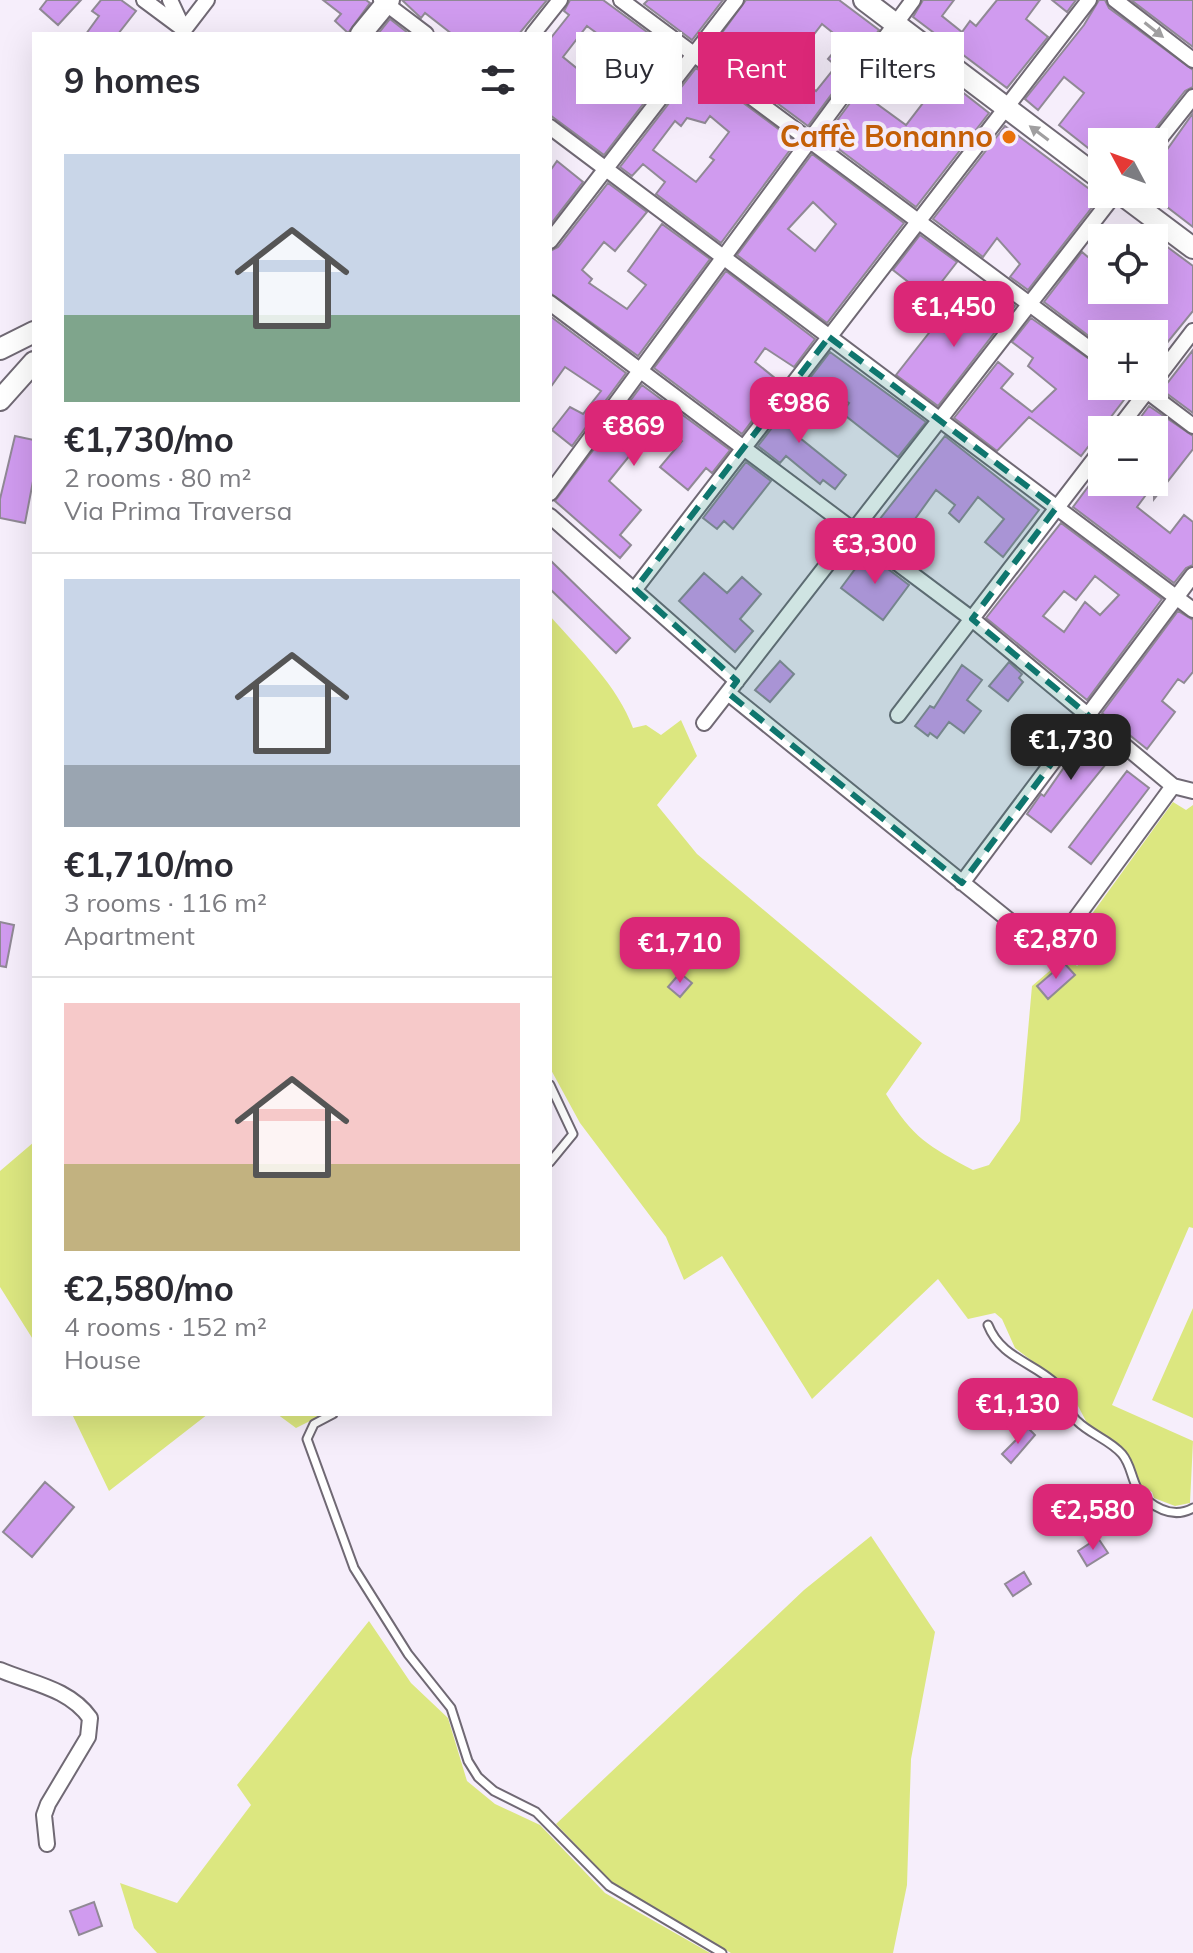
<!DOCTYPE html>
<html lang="en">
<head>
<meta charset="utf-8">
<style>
  :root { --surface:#fff; --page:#f2f2f3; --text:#2b2b33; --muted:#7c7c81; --line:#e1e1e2; --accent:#db2777 }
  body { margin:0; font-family:Mulish,sans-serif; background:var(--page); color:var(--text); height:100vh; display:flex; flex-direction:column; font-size:30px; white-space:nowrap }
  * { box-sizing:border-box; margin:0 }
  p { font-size:26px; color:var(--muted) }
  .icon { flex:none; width:44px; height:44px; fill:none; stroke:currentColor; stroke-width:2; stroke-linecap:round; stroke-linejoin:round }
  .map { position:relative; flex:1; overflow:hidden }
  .side { position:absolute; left:32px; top:32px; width:520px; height:1384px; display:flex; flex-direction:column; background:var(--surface); border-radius:0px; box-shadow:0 8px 32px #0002 }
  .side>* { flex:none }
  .top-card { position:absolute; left:576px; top:32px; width:496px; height:72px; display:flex; gap:16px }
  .needle { width:52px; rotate:311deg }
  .fabs { position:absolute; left:1088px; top:128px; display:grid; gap:16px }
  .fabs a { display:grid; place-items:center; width:80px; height:80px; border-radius:0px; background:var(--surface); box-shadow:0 8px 32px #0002; font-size:40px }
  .price { position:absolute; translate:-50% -68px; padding:0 18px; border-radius:16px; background:var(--accent); color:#fff; font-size:26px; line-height:52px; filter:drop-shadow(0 2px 4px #0008) }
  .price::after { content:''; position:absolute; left:50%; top:48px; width:24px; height:18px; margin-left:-12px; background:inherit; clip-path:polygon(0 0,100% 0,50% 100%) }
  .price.current { background:#222; color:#fff }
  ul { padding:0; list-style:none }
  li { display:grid; align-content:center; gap:16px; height:424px; padding:0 32px }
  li+li { border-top:2px solid var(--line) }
  li span { display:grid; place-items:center; height:248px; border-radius:0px; color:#555 }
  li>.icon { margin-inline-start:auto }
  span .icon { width:144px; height:144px; fill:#fffc; stroke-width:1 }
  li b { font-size:34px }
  h2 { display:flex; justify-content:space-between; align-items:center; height:96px; padding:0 32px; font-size:34px }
  .pill { padding:0 28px; border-radius:0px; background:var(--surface); box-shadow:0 8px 32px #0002; font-size:28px; line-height:72px }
  .pill.current { background:var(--accent); color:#fff }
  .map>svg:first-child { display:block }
  .green { fill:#dce780 }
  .building { fill:#d09bef; stroke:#908995; stroke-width:2; fill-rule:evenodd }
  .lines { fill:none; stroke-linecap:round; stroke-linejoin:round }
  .lane-casing { stroke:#706974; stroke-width:11 }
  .street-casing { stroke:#706974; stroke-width:18 }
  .secondary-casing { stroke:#706974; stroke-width:24 }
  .lane { stroke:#fff; stroke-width:7 }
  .street { stroke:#fff; stroke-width:14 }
  .secondary { stroke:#fff; stroke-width:20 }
  .oneway { fill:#a09fa0 }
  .marked { fill:#0f766e; fill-opacity:0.2; stroke:#0f766e; stroke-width:6; stroke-dasharray:16 10; stroke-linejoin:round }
  .food-dot { fill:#e8710a; stroke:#f6eefb; stroke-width:3 }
  .labels { text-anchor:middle; stroke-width:8; stroke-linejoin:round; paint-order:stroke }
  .food-label { font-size:30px; font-weight:bold; fill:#c56008; stroke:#f6eefb; text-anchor:end }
</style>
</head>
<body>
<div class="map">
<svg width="1193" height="1953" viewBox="0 0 1193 1953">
  <rect width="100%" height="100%" fill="#f6eefb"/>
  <path class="green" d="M550 616C579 649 618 686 633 728L646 725 661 735 681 720 697 756 657 805 697 854 922 1043 886 1094C913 1138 928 1146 973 1170L989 1165 1020 1121 1032 986 1067 956 1077 966 1094 952 1082 936 1084 925 1173 802 1186 810 1193 805V1228L1189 1227 1112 1405 1193 1441 1190 1503 1175 1506 1154 1498 1152 1492 1140 1485 1127 1453 1087 1423 1069 1389 1015 1348 1002 1319 995 1313 968 1319 938 1279 812 1399 722 1256 684 1280 666 1237 580 1123 550 1068Z
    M34 1142V1341L0 1287V1171Z
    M1193 1308V1418L1152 1400Z
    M72 1414H208L109 1491Z
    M277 1414H324L296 1428Z
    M871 1536 935 1632 911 1759 907 1885 893 1953H731L612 1883 556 1824 804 1590Z
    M369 1621 411 1683 448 1718 467 1781 495 1804 540 1825 605 1893 710 1953H157L134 1928 120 1883 177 1903 251 1805 237 1785Z"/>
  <path class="building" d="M47 0H81L58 25 40 9Z
    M101 0H121L136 11 118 34H86L99 16 92 11Z
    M323 0H366L370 3 348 33 335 21 341 14Z
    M402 0H547L519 34H452L425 13 421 18Z
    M570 0H603L680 56 604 155 550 115V39L569 15 564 11ZM587 26 610 43 584 74 563 57Z
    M648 0H723L692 40 644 4Z
    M746 0H839L879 30 808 126 708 52ZM822 24 843 41 828 59 836 66 816 91 794 74 808 55 802 50Z
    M923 0H954L942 16 962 32 970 21 976 26 997 0H1040L1026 19 1048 37 1007 88 913 17Z
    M1052 0H1076L1067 12Z
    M1099 0H1105L1109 8 1193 70V87L1185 91 1145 142H1102V159L1059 125 1084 93 1064 77 1038 110 1025 99 1084 25Z
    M1131 0H1193V47Z
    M390 19 408 33 378 34Z
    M896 41 915 56 899 78 893 74 873 101 906 125 943 77 989 113 916 207 824 138Z
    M696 68 796 142 721 243 656 194 665 182 643 164 632 176 620 167ZM710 116 729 132 710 157 714 160 696 182 653 150 675 121 681 126 687 118 705 123Z
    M1193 113V227L1154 197V168Z
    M1005 126 1100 197 1028 290 1010 277 1020 264 997 238 983 257 933 219Z
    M812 154 904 223 827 323 737 255ZM813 202 836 224 815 251 788 229Z
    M557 161 583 182 550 225V171Z
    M608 183 647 212 615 251 604 242 582 270 592 279 589 283 627 309 646 285 628 271 662 224 710 259 638 356 550 293V251L558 247Z
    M920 235 957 262 929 298 893 270Z
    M1154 237 1193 266V311L1154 359V334H1102V346L1044 302 1082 252 1102 269V290H1154Z
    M726 271 815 339 794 367 765 348 755 362 781 383 742 434 654 368Z
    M991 289 1015 306 938 406 896 375 936 324 944 332 959 313 964 317 969 310 973 313Z
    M550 316 626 373 572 446 552 430 570 407 583 414 601 391 565 367 550 388Z
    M1031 318 1102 368V386H1122L1130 392 1081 456 1029 417 997 451 954 418 998 362 1013 374 1001 388 1032 412 1056 389 1028 366 1033 358 1012 342Z
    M1193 350V413L1162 390Z
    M830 352 926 422 898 457 842 413 849 403 810 378Z
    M642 385 730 450 712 473 706 468 688 490 660 467 682 441 651 415 625 449 631 454 609 481 641 510 620 535 631 545 620 558 555 501Z
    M797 395 815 409 795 434 846 475 835 489 823 480 820 484 786 456 780 463 758 446Z
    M1149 406 1193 436V449L1154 499V484L1137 507 1170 533 1184 515 1193 522V565L1186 568 1174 583 1073 507 1102 468V482H1154V430H1131Z
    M15 436 34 440V476L25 523 0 518V499Z
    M945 436 1039 510 1003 557 985 542 1004 519 978 497 959 522 949 513 955 505 936 490 894 548 872 529Z
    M746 462 771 481 733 529 724 521 717 529 703 518Z
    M1061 523 1162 599 1087 700 986 618ZM1095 576 1119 595 1100 615 1085 602 1064 632 1043 616 1064 591 1076 600Z
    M867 553 909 585 883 620 841 588Z
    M550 560 630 638 616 653 550 589Z
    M704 573 727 593 742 577 761 594 740 619 753 631 735 652 679 601Z
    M1178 611 1193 620V672L1184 683 1178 679 1162 701 1175 712 1147 749 1102 713Z
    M780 661 794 674 770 702 755 690Z
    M1009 662 1022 674 1019 678 1023 682 1008 701 989 686Z
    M962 665 982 680 967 700 981 711 964 733 949 722 937 738 930 733 928 736 915 726 930 706 934 708Z
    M1090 730 1110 746 1103 754 1110 759 1051 832 1027 814 1041 794 1044 796Z
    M1127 771 1149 788 1091 864 1069 847Z
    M0 922 14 925 6 967 0 966Z
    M1064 963 1075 975 1048 999 1037 986Z
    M680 973 692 983 680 997 668 987Z
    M1028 1428 1035 1435 1011 1463 1002 1454Z
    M45 1482 74 1507 32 1557 3 1532Z
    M1098 1538 1108 1553 1087 1566 1078 1551Z
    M1024 1572 1031 1584 1013 1596 1005 1584Z
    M94 1902 102 1926 79 1935 70 1911Z"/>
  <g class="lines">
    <g class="lane-casing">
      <path id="lane" d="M550 1085 573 1134 550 1162
        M988 1325C1001 1358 1033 1362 1056 1384 1066 1395 1066 1411 1077 1421 1090 1434 1110 1440 1122 1454 1134 1468 1130 1487 1148 1501 1162 1512 1177 1517 1193 1508
        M333 1414 314 1424 307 1439 354 1568 408 1654 451 1708 468 1761 478 1777 494 1791 536 1812 609 1886 722 1953"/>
    </g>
    <g class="street-casing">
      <path id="street" d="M144 0 183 29
        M170 0 184 30 207 0
        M381 0 426 34
        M621 0 1102 358
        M1115 0 1193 60
        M533 34 560 0
        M550 127 1193 610
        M1154 146 1193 97
        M550 241 736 0
        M550 303 972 619 1173 786 1193 791
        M1154 382 1193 331
        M1140 386 1193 426
        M1117 430 1151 386
        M550 493 913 0
        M550 516 737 681
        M635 589 1089 0
        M728 693 1026 934 1048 938 1065 933 1173 786
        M898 715 1102 449
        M704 723 1115 194
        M962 883 1193 575
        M0 1670C30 1683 69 1688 90 1718L88 1737 48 1804 44 1815 47 1844"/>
    </g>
    <g class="secondary-casing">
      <path id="secondary" d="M864 0 1102 180
        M361 34 389 0
        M1121 194 1193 248
        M0 349 34 332
        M0 400 34 362"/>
    </g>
    <use href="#lane" class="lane"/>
    <use href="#street" class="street"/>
    <use href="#secondary" class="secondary"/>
  </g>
  <defs><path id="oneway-solid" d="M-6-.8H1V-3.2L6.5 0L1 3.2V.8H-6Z" transform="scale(2)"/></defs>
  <g class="oneway">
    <use href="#oneway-solid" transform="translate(1154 30) rotate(38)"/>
    <use href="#oneway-solid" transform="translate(1039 133) rotate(-143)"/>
  </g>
  <path class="marked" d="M829 337 1056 508 972 619 1088 715 962 883 728 693 737 681 635 589Z"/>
  <circle class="food-dot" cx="1009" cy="137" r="8"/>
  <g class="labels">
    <g class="food-label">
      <text x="993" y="147">Caffè Bonanno</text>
    </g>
  </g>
</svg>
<div class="fabs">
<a><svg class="needle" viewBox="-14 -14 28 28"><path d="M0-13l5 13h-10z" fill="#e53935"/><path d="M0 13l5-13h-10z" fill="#7c7c81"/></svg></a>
<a><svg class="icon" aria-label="locate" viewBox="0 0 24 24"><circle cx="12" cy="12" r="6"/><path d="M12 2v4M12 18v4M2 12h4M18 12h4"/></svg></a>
<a>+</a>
<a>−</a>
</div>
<b class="price" style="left:954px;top:349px">€1,450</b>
<b class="price" style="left:799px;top:445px">€986</b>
<b class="price" style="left:634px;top:468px">€869</b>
<b class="price" style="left:875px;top:586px">€3,300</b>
<b class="price current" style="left:1071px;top:782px">€1,730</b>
<b class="price" style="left:1056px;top:981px">€2,870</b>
<b class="price" style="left:680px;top:985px">€1,710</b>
<b class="price" style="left:1018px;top:1446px">€1,130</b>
<b class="price" style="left:1093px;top:1552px">€2,580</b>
<div class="top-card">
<a class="pill">Buy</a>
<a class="pill current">Rent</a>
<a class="pill">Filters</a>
</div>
<section class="side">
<h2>9 homes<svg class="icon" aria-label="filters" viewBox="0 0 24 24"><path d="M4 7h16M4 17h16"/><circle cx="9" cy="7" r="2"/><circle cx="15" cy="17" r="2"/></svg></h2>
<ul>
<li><span style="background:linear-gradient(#c9d6e8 65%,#7fa58c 0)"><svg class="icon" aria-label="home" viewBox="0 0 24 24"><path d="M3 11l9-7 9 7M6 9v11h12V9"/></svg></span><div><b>€1,730/mo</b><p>2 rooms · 80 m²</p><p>Via Prima Traversa</p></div></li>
<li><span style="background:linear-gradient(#c9d6e8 75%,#9aa5b1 0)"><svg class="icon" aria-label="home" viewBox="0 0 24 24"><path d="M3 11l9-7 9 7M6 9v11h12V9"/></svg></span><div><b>€1,710/mo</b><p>3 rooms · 116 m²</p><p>Apartment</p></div></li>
<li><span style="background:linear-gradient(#f6c9c9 65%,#c2b280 0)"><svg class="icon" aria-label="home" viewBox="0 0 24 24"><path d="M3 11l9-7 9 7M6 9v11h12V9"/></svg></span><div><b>€2,580/mo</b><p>4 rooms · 152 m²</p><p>House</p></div></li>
</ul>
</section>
</div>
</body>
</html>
